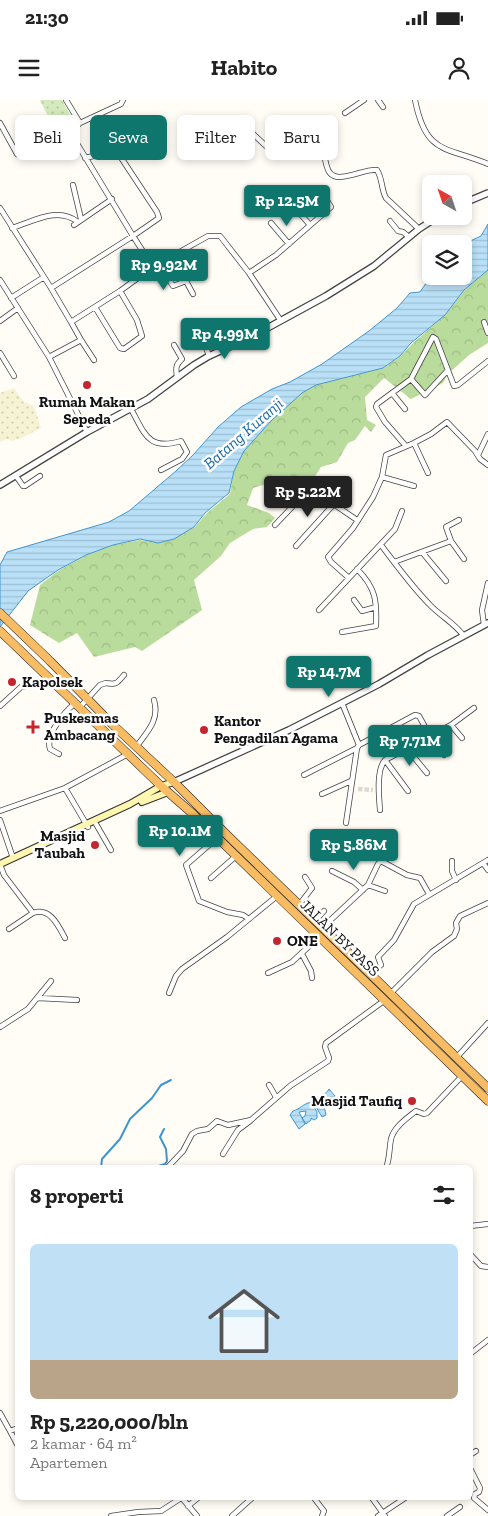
<!DOCTYPE html>
<html lang="id">
<head>
<meta charset="utf-8">
<style>
  :root { --surface:#fff; --page:#f2f2f2; --text:#222; --muted:#767676; --line:#e0e0e0; --accent:#0f766e }
  body { margin:0; font-family:"Zilla Slab",serif; background:var(--page); color:var(--text); height:100vh; display:flex; flex-direction:column; font-size:19px; white-space:nowrap }
  * { box-sizing:border-box; margin:0 }
  p { font-size:16px; color:var(--muted) }
  .icon { flex:none; width:28px; height:28px; fill:none; stroke:currentColor; stroke-width:2; stroke-linecap:round; stroke-linejoin:round }
  .map { position:relative; flex:1; overflow:hidden }
  .sheet { position:absolute; left:15px; top:1065px; width:458px; height:335px; display:flex; flex-direction:column; background:var(--surface); border-radius:8px; box-shadow:0 2px 8px #0003 }
  .sheet>* { flex:none }
  .banner { position:absolute; left:15px; top:15px; width:459px; height:45px; display:flex; gap:10px }
  .needle { width:32px; rotate:320deg }
  .tools { position:absolute; left:422px; top:75px; display:grid; gap:10px }
  .tools a { display:grid; place-items:center; width:50px; height:50px; border-radius:8px; background:var(--surface); box-shadow:0 2px 8px #0003; font-size:25px }
  .price { position:absolute; translate:-50% -42px; padding:0 11px; border-radius:5px; background:var(--accent); color:#fff; font-size:16px; line-height:32px; filter:drop-shadow(0 1px 2px #0008) }
  .price::after { content:''; position:absolute; left:50%; top:30px; width:15px; height:11px; margin-left:-8px; background:inherit; clip-path:polygon(0 0,100% 0,50% 100%) }
  .price.selected { background:#222; color:#fff }
  ul { padding:0; list-style:none }
  li { display:grid; align-content:center; gap:10px; height:265px; padding:0 15px }
  li+li { border-top:1px solid var(--line) }
  li span { display:grid; place-items:center; height:155px; border-radius:8px; color:#555 }
  li>.icon { margin-inline-start:auto }
  span .icon { width:90px; height:90px; fill:#fffc; stroke-width:1 }
  li b { font-size:21px }
  h2 { display:flex; justify-content:space-between; align-items:center; height:60px; padding:0 15px; font-size:21px }
  .pill { padding:0 18px; border-radius:8px; background:var(--surface); box-shadow:0 2px 8px #0003; font-size:18px; line-height:45px }
  .pill.selected { background:var(--accent); color:#fff }
  .status { display:flex; justify-content:space-between; align-items:center; height:35px; padding:0 25px; background:var(--surface); direction:ltr }
  .status svg { height:14px; fill:currentColor }
  header { display:flex; justify-content:space-between; align-items:center; height:65px; padding:0 15px; background:var(--surface); font-size:22px; font-weight:700 }
  .map>svg:first-child { display:block }
  .farmland { fill:url(#farmland-dots) }
  .forest { fill:url(#forest-crowns) }
  .park { fill:url(#park-dots) }
  .water { fill:url(#water-rules); stroke:#3f96cf }
  .lines { fill:none; stroke-linecap:round; stroke-linejoin:round }
  .stream { stroke:#3f96cf; stroke-width:2 }
  .minor-tunnel { stroke:#dbdad3; stroke-width:4.5; stroke-dasharray:4.5 2; stroke-linecap:butt }
  .minor-casing { stroke:#444; stroke-width:6 }
  .tertiary-casing { stroke:#444; stroke-width:8 }
  .secondary-casing { stroke:#333; stroke-width:8 }
  .trunk-casing { stroke:#222; stroke-width:9 }
  .minor { stroke:#fff; stroke-width:4.5 }
  .tertiary { stroke:#fff; stroke-width:5.5 }
  .secondary { stroke:#fff6b0; stroke-width:6 }
  .trunk { stroke:#f7bc64; stroke-width:8 }
  .poi-dot { fill:#c4262e; stroke:#fff; stroke-width:2 }
  .labels { text-anchor:middle; stroke-width:5; stroke-linejoin:round; paint-order:stroke }
  .poi-label { font-size:15px; font-weight:bold; fill:#111; stroke:#fff; text-anchor:start }
  .street-label { font-size:15px; fill:#111; stroke:#fff }
  .water-label { font-size:16px; font-style:italic; fill:#1768a6; stroke:#fff }
</style>
</head>
<body>
<div class="status"><b>21:30</b><svg viewBox="0 0 49 12"><path d="M0 12V9h3v3zM5 12V6h3v6zM10 12V3h3v9zM15 12V0h3v12zM26 1h20v11H26zM47 4h2v5h-2z"/></svg></div>
<header><svg class="icon" aria-label="menu" viewBox="0 0 24 24"><path d="M4 6h16M4 12h16M4 18h16"/></svg>Habito<svg class="icon" aria-label="person" viewBox="0 0 24 24"><circle cx="12" cy="8" r="4"/><path d="M4 21q1-7 8-7t8 7"/></svg></header>
<div class="map">
<svg width="488" height="1416" viewBox="0 0 488 1416">
  <defs>
    <pattern id="farmland-dots" width="8" height="8" patternUnits="userSpaceOnUse" patternTransform="scale(1.25)"><rect width="8" height="8" fill="#f6f3d4"/><path d="M2 2h.1M6 6h.1" fill="none" stroke="#d2cfb5" stroke-width="1.8" stroke-linecap="round"/></pattern>
    <pattern id="forest-crowns" width="20" height="18" patternUnits="userSpaceOnUse" patternTransform="scale(1.25)"><rect width="20" height="18" fill="#b9dc9c"/><path d="M2 6a3 3 0 1 1 6 0M12 15a3 3 0 1 1 6 0" fill="none" stroke="#9ebc85"/></pattern>
    <pattern id="park-dots" width="8" height="8" patternUnits="userSpaceOnUse" patternTransform="scale(1.25)"><rect width="8" height="8" fill="#d5ebbd"/><path d="M2 2h.1M6 6h.1" fill="none" stroke="#b6c8a1" stroke-width="1.8" stroke-linecap="round"/></pattern>
    <pattern id="water-rules" width="6" height="5" patternUnits="userSpaceOnUse" patternTransform="scale(1.25)"><rect width="6" height="5" fill="#b9e0f7"/><path d="M0 2.5h6" fill="none" stroke="#9ebfd3"/></pattern>
  </defs>
  <rect width="100%" height="100%" fill="#fffdf5"/>
  <path class="farmland" d="M14 288 24 302 34 306 41 328 21 338 13 341 7 339 0 342V293Z"/>
  <path class="forest" d="M488 170V243L469 255 448 274 443 283 411 299 384 278 365 297 367 320 376 325 371 332 365 326 355 340 348 343 337 362 321 367 310 384C289 377 272 382 253 388L247 405 269 413 275 418 267 427 253 429 230 443 221 456 194 480 202 510 142 551 135 547 94 557 77 533 59 543 30 525 40 485 58 471 87 455 114 445 140 440 158 443 174 439 195 427 206 414 230 394 234 371 244 351 271 321 302 293 317 285 384 268 401 256 412 244 445 215 464 191Z"/>
  <path class="park" d="M40 0H62L74 22 55 31Z"/>
  <path class="water" d="M488 124V170L464 190 445 215 411 243 400 256 383 268 316 285 302 293 271 321 244 351 234 371 229 393 205 413 194 427 174 439 158 443 140 439 113 445 86 455 58 470 28 491 0 527V465L7 452 109 422 129 411 176 371 193 355 218 327 241 307 272 289 290 282 322 264 369 231 397 208 410 193 420 192 431 176H464V144L481 136Z
    M329 989 335 996 333 1002 324 1006 326 1015 322 1017 313 1002C318 1000 327 993 329 989Z
    M311 1002 317 1012V1018L314 1020 311 1018V1020L306 1024 302 1018 305 1016 306 1011 299 1012 305 1024 299 1029 290 1015 293 1011C300 1009 303 1004 311 1002Z"/>
  <g class="lines">
    <path class="stream" d="M101 1068 102 1059 120 1039 130 1019 152 998 161 985 171 980
      M152 1068 165 1064 167 1061 166 1049 160 1037 164 1029"/>
    <path class="minor-tunnel" d="M358 689 373 690"/>
    <g class="minor-casing">
      <path id="minor" d="M66 0 80 23 70 32 133 136 159 118 157 112 116 50
        M378 0 383 7
        M415 0C426 55 445 46 488 64
        M345 13 364 0
        M0 23 17 54
        M80 23 121 4 123 0
        M246 37 253 34 266 46 272 45 284 50 293 45 303 54 307 55 322 50C326 57 325 67 330 73 339 84 365 68 377 70 383 80 381 89 386 98L419 129
        M35 49 71 34
        M85 58 127 48
        M73 85 81 119
        M0 108 44 177
        M296 109 310 125
        M390 121 398 131 403 132 409 137
        M271 123 289 144
        M74 125 112 99
        M12 128C34 121 58 106 78 122
        M159 164 173 186 186 181 193 194
        M249 173 276 155 331 107 323 94
        M0 180 49 257 87 332
        M11 198 44 177 51 188
        M95 207 120 248 124 249 142 236 137 220 120 191
        M0 221 18 208
        M71 222 51 188 133 136 153 167
        M484 222 488 233
        M201 233 209 256
        M81 240 94 260
        M174 245 182 259C175 265 176 269 177 277
        M0 253 14 276
        M49 257 81 240 71 222 120 191 153 167 208 136H220L224 141 249 173 281 221
        M411 279 425 295 448 270
        M392 293 405 309
        M131 309C145 334 148 351 181 341L187 352 182 359 161 370
        M405 345 385 322 376 307 377 304 411 279 433 237 436 239 454 286 458 285 488 261
        M478 355 488 334
        M428 373 414 343 431 334 447 322 475 351 480 359 488 365
        M16 376 23 386H25L40 376
        M382 377 386 355 414 343
        M275 425 310 388 357 420
        M451 441 446 427 459 420
        M381 445C397 466 412 487 431 506 441 516 455 524 463 535
        M296 446 334 404
        M422 452 446 481
        M394 462 451 441 464 459
        M349 478 331 462 328 457 353 428 373 397 382 377 414 386
        M354 500 362 511 376 507
        M319 510 395 429 402 411
        M484 525 482 510 488 483
        M342 532 376 526C377 501 376 488 357 469
        M342 603 359 645 357 648 346 723
        M0 606 21 587 40 583 47 577
        M80 607 100 585 106 583C117 585 117 583 124 575
        M451 625 462 638
        M359 645 415 615 419 616 430 636 444 655
        M136 647C147 632 160 620 154 600
        M408 650 427 673
        M59 654 50 649C45 634 65 612 75 603
        M385 660 408 691
        M304 675 357 648
        M65 688 88 727
        M322 694 351 681
        M380 710C379 697 376 670 385 660L451 625 474 608
        M0 711 65 688 128 654
        M0 720 13 758
        M96 724 111 750
        M217 738 186 765 199 801 227 812 243 815 249 819
        M452 761V771L456 780
        M483 763 488 770
        M1 767 4 775 33 813 9 829
        M332 771 354 782 363 790
        M211 778 236 756
        M368 785 385 791
        M299 805 312 788 305 777
        M33 813C50 807 58 825 65 838
        M315 821 324 811
        M322 828 368 785 378 764 381 761 407 775 420 778 429 794
        M302 854 311 871 312 878
        M268 873 292 862 319 837
        M370 874 381 865 378 857 394 840 414 804 488 760
        M169 893 176 876 182 869 227 837 277 796
        M390 894 432 852 454 836 457 829 456 823 460 816 488 803
        M38 898 77 900
        M0 927 28 909 51 881
        M457 957 488 923
        M269 985 276 997
        M223 1054 238 1030 250 1021
        M167 1068 183 1051 192 1034 197 1031 208 1029 217 1021 228 1025 251 1020 290 986 328 961 329 958 325 947 326 943 385 900
        M386 1068C390 1058 389 1049 391 1039 394 1027 407 1018 416 1011L424 1014 427 1013 462 976
        M470 1126 488 1124
        M470 1154 481 1166 488 1167
        M470 1254 488 1240
        M0 1313 10 1331 18 1328
        M10 1331 18 1346
        M470 1355 476 1351
        M470 1368 480 1388 479 1392 475 1394 474 1398 488 1410
        M182 1398 197 1416
        M314 1398 324 1411 322 1416
        M372 1398 385 1416
        M188 1406 198 1398
        M111 1416 138 1412 161 1411 181 1398
        M232 1416 252 1398
        M378 1416 405 1398
        M447 1416 460 1407"/>
    </g>
    <g class="tertiary-casing">
      <path id="tertiary" d="M464 103 488 93
        M0 385 87 332 148 299 194 265 209 256 249 238 326 196 374 166 419 129 439 116
        M174 682 289 630 342 603 379 584 428 555 488 523"/>
    </g>
    <g class="secondary-casing">
      <path id="secondary" d="M142 702 168 692
        M0 764 130 704 161 686 174 682"/>
    </g>
    <g class="trunk-casing">
      <path id="trunk" d="M0 513 50 561 112 624 174 682 224 732 488 988
        M0 531 161 686 193 714 488 1001"/>
    </g>
    <use href="#minor" class="minor"/>
    <use href="#tertiary" class="tertiary"/>
    <use href="#secondary" class="secondary"/>
    <use href="#trunk" class="trunk"/>
  </g>
  <g class="poi-dot">
    <circle cx="87" cy="285" r="5"/>
    <circle cx="12" cy="582" r="5"/>
    <path d="M30.5 619.5h5v5h5v5h-5v5h-5v-5h-5v-5h5z"/>
    <circle cx="204" cy="630" r="5"/>
    <circle cx="95" cy="745" r="5"/>
    <circle cx="277" cy="841" r="5"/>
    <circle cx="412" cy="1001" r="5"/>
  </g>
  <g class="labels">
    <g class="poi-label">
      <text x="87" y="307" text-anchor="middle">Rumah Makan<tspan x="87" dy="17">Sepeda</tspan></text>
      <text x="22" y="587">Kapolsek</text>
      <text x="44" y="623">Puskesmas<tspan x="44" dy="17">Ambacang</tspan></text>
      <text x="214" y="626">Kantor<tspan x="214" dy="17">Pengadilan Agama</tspan></text>
      <text x="85" y="741" text-anchor="end">Masjid<tspan x="85" dy="17">Taubah</tspan></text>
      <text x="287" y="846">ONE</text>
      <text x="402" y="1006" text-anchor="end">Masjid Taufiq</text>
    </g>
    <g class="street-label">
      <text transform="translate(340 838) rotate(44)" y="5">JALAN BY PASS</text>
    </g>
    <g class="water-label">
      <text transform="translate(243 333) rotate(-41)" y="6">Batang Kuranji</text>
    </g>
  </g>
</svg>
<div class="tools">
<a><svg class="needle" viewBox="-14 -14 28 28"><path d="M0-13l5 13h-10z" fill="#e53935"/><path d="M0 13l5-13h-10z" fill="#767676"/></svg></a>
<a><svg class="icon" aria-label="layers" viewBox="0 0 24 24"><path d="M12 4l9 5-9 5-9-5zM3 14l9 5 9-5"/></svg></a>
</div>
<b class="price" style="left:287px;top:127px">Rp 12.5M</b>
<b class="price" style="left:164px;top:191px">Rp 9.92M</b>
<b class="price" style="left:225px;top:260px">Rp 4.99M</b>
<b class="price selected" style="left:308px;top:418px">Rp 5.22M</b>
<b class="price" style="left:329px;top:598px">Rp 14.7M</b>
<b class="price" style="left:410px;top:667px">Rp 7.71M</b>
<b class="price" style="left:180px;top:757px">Rp 10.1M</b>
<b class="price" style="left:354px;top:771px">Rp 5.86M</b>
<div class="banner">
<a class="pill">Beli</a>
<a class="pill selected">Sewa</a>
<a class="pill">Filter</a>
<a class="pill">Baru</a>
</div>
<section class="sheet">
<h2>8 properti<svg class="icon" aria-label="filters" viewBox="0 0 24 24"><path d="M4 7h16M4 17h16"/><circle cx="9" cy="7" r="2"/><circle cx="15" cy="17" r="2"/></svg></h2>
<ul>
<li><span style="background:linear-gradient(#bfe0f5 75%,#b9a48a 0)"><svg class="icon" aria-label="home" viewBox="0 0 24 24"><path d="M3 11l9-7 9 7M6 9v11h12V9"/></svg></span><div><b>Rp 5,220,000/bln</b><p>2 kamar · 64 m²</p><p>Apartemen</p></div></li>
</ul>
</section>
</div>
</body>
</html>
